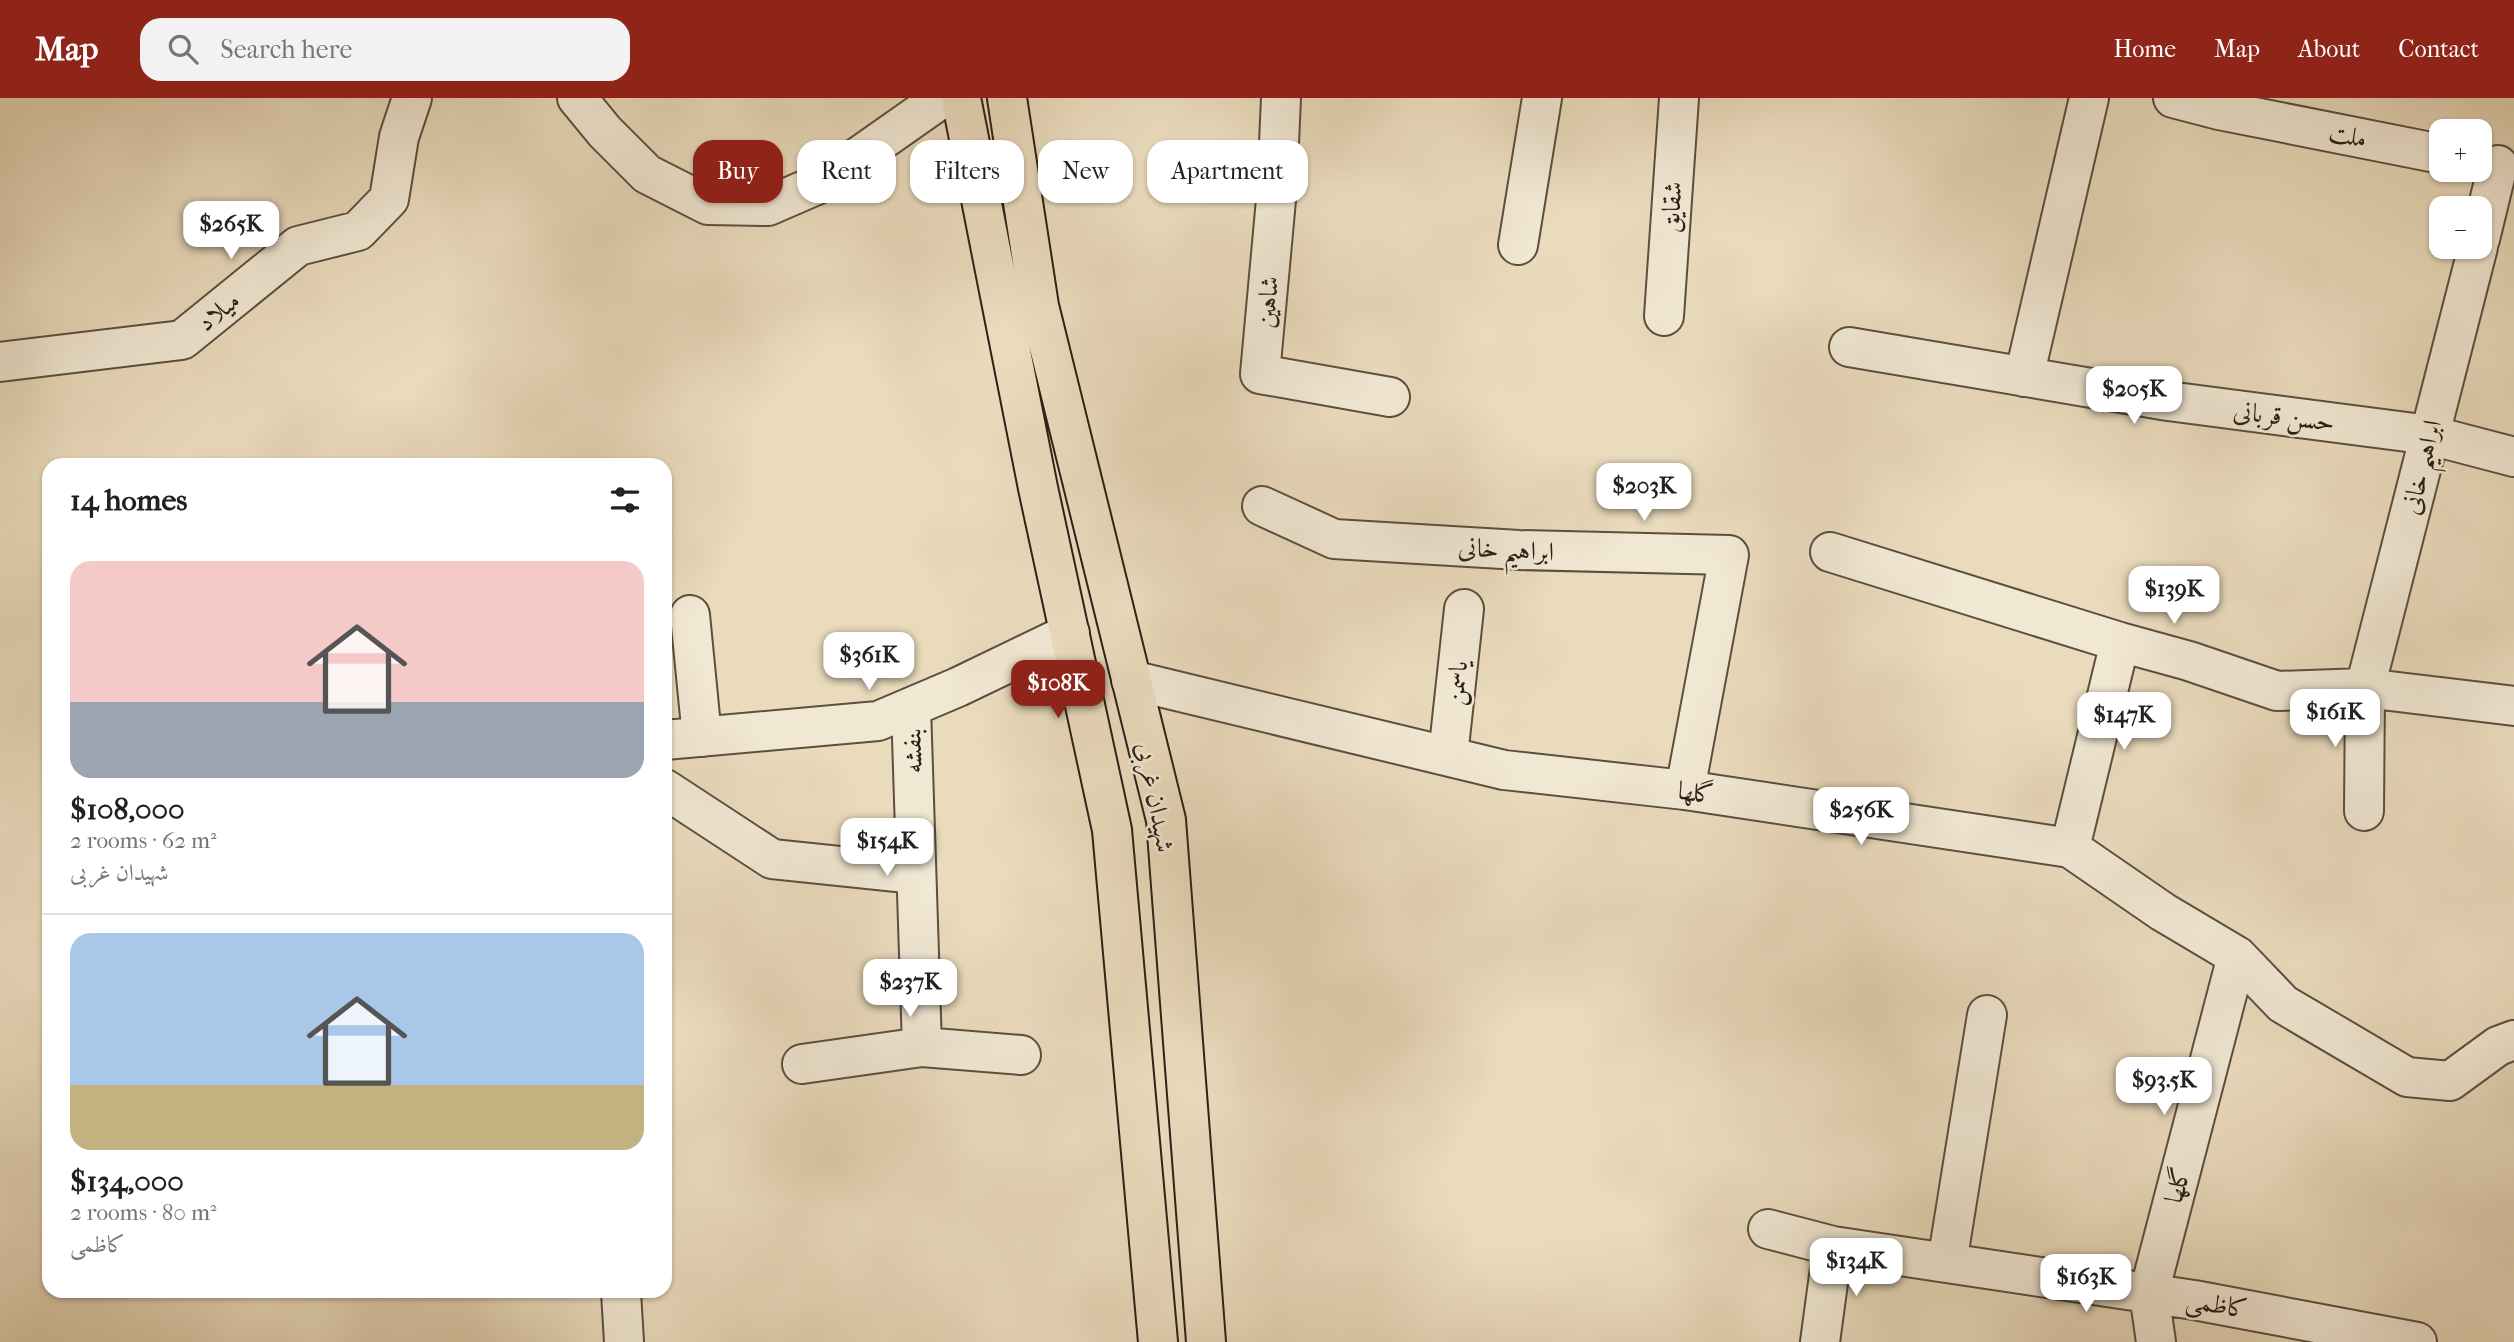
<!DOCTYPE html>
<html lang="en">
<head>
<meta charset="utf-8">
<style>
  :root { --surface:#fff; --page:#f2f2f2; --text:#202124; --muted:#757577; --line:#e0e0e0; --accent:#8f2418 }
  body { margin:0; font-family:"IM FELL French Canon",Amiri,serif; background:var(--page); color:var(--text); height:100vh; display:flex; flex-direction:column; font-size:26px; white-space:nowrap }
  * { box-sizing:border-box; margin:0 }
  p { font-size:23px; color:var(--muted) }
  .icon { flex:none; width:38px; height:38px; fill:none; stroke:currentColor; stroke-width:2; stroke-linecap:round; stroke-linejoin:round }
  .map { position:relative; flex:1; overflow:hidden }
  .drawer { position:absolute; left:42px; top:360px; width:630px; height:840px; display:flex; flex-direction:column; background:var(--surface); border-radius:21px; box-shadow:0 2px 5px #0004 }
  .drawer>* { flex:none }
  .hud { position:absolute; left:693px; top:42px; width:665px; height:63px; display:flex; gap:14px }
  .fabs { position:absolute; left:2429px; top:21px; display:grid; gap:14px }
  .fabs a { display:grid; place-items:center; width:63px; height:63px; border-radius:14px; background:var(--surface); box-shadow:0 2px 5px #0004; font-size:35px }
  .price { position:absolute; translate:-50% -60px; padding:0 16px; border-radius:14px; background:#fff; color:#222; font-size:23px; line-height:46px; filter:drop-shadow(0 2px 4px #0008) }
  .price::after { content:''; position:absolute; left:50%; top:42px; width:21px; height:16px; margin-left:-10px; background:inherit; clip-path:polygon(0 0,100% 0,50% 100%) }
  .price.selected { background:var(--accent); color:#fff }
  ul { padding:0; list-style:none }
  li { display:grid; align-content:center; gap:14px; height:371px; padding:0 28px }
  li+li { border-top:2px solid var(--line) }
  li span { display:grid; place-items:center; height:217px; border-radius:21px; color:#555 }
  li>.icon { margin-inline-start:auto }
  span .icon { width:126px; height:126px; fill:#fffc; stroke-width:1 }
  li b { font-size:30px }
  h2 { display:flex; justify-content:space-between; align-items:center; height:84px; padding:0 28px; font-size:30px }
  .tag { padding:0 24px; border-radius:21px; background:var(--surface); box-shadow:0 2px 5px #0004; font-size:24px; line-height:63px }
  .tag.selected { background:var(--accent); color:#fff }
  header { display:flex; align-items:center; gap:42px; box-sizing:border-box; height:98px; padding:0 35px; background:var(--accent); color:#fff }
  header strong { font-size:33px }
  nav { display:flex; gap:38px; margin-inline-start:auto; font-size:24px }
  .search { width:490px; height:63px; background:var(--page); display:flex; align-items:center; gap:18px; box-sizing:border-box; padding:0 24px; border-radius:21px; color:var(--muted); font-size:26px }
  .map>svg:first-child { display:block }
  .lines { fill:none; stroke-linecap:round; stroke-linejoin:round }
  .minor-casing { stroke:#5b4f40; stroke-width:42 }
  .major-casing { stroke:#2b2016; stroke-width:42 }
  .minor { stroke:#f1e8d4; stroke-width:38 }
  .major { stroke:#eadbbd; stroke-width:38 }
  .labels { text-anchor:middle; stroke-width:5; stroke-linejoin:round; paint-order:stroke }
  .street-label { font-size:26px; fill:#2b2016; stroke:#f1e8d4 }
</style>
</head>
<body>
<header>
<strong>Map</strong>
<div class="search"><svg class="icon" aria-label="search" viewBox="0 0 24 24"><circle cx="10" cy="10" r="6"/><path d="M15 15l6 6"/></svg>Search here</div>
<nav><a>Home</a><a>Map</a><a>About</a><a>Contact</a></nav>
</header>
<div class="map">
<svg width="2514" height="1244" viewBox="0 0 2514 1244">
  <rect width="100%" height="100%" fill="#eadbbd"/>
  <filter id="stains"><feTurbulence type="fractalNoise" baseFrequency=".00286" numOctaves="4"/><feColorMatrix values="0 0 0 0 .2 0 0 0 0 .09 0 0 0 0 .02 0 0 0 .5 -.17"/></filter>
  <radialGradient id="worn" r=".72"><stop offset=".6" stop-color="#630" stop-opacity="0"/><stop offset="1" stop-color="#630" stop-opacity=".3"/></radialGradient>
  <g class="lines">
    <g class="minor-casing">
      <path id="minor" d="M577 0 605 34 647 76 708 107 768 108 821 85 942 0
        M1281 0 1277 91 1260 276 1390 299
        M2173 0 2219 12 2441 56
        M2480 141 2498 67
        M1518 147 1542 0
        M1664 218 1679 0
        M1849 249 2168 303 2430 337 2514 359
        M0 264 182 242 298 148 358 133 389 101 399 39 412 0
        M2024 279 2089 0
        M1262 408 1334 441 1519 452 1729 457 1685 692
        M1830 454 2120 544 2189 563 2277 593 2365 590 2514 608
        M690 517 702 639
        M1131 582 1504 672 1685 692 2070 750 2163 814 2237 858 2283 906 2407 979 2450 983 2498 948 2514 942
        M911 609 922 949
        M665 642 878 623 958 589 1070 535
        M1448 658 1464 511
        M665 691 772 761 916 776
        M2364 713 2365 590 2478 149
        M2070 750 2120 544
        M802 966 922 949 1021 957
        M1768 1131 1833 1148 2194 1202 2417 1244
        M1947 1165 1987 917
        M621 1194 624 1244
        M1820 1244 1833 1148
        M2156 1244 2149 1195 2237 858"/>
    </g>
    <g class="major-casing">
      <path id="major" d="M961 0 1038 390 1112 732 1158 1244
        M1007 0 1039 208 1166 722 1206 1244"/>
    </g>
    <use href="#minor" class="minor"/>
    <use href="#major" class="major"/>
  </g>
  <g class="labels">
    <g class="street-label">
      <text transform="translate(2348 37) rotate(11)" y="9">ملت</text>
      <text transform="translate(1671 109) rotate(-86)" y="9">شقایق</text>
      <text transform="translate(1267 204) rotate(-85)" y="9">شاهین</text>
      <text transform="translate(218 213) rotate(-39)" y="9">میلاد</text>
      <text transform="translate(2284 318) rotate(7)" y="9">حسن قربانی</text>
      <text transform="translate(2421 369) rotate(-76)" y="9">ابراهیم خانی</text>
      <text transform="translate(1506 451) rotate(3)" y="9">ابراهیم خانی</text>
      <text transform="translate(1456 585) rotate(-84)" y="9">یاسمن</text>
      <text transform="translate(912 653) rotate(-92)" y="9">بنفشه</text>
      <text transform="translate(1696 694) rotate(8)" y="9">گلها</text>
      <text transform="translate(1156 699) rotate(79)" y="9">شهیدان غربی</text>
      <text transform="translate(2177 1087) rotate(-75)" y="9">گلها</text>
      <text transform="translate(2217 1206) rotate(10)" y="9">کاظمی</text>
    </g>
  </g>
  <rect width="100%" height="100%" filter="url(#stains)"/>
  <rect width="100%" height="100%" fill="url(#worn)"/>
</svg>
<div class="fabs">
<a>+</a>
<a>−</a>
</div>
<b class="price" style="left:231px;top:163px">$265K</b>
<b class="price" style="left:2134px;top:328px">$205K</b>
<b class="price" style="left:1644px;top:425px">$203K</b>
<b class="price" style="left:2174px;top:528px">$139K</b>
<b class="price" style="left:869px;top:594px">$361K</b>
<b class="price selected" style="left:1058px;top:622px">$108K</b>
<b class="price" style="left:2335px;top:651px">$161K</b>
<b class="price" style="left:2124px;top:654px">$147K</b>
<b class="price" style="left:1861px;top:749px">$256K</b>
<b class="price" style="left:887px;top:780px">$154K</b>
<b class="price" style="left:910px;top:921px">$237K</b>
<b class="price" style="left:2164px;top:1019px">$93.5K</b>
<b class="price" style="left:1856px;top:1200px">$134K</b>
<b class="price" style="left:2086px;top:1216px">$163K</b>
<div class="hud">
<a class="tag selected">Buy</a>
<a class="tag">Rent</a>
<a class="tag">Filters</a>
<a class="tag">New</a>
<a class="tag">Apartment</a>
</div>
<section class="drawer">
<h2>14 homes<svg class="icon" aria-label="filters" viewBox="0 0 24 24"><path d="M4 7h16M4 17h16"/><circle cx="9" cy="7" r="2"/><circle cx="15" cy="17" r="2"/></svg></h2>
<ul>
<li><span style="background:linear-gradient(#f6c9c9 65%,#9aa5b1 0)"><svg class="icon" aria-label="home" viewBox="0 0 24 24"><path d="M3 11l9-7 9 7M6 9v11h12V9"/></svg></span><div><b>$108,000</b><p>2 rooms · 62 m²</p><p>شهیدان غربی</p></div></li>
<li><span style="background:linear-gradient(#a9c7e8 70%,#c2b280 0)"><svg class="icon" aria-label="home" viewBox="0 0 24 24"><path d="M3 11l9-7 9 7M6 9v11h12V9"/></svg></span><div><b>$134,000</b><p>2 rooms · 80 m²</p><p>کاظمی</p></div></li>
</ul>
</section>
</div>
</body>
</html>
